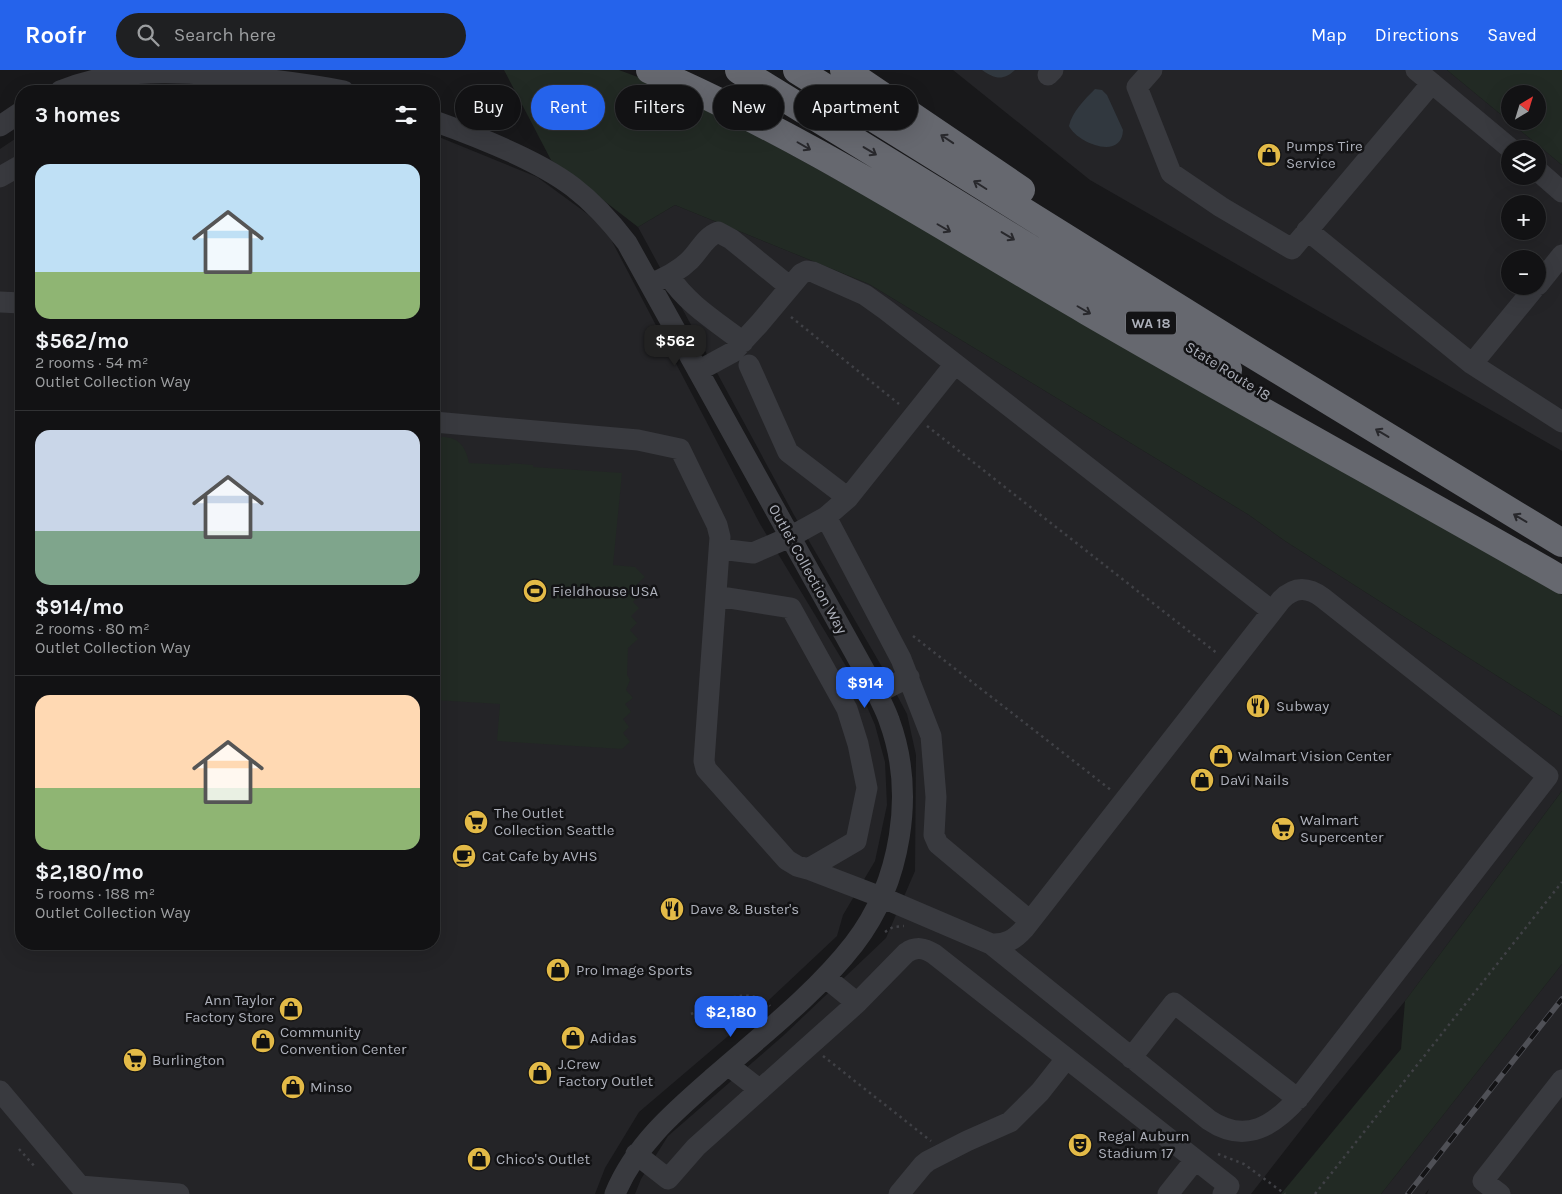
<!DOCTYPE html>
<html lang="en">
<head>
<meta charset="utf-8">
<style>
  :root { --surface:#121214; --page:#1f2022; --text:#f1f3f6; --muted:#9c9ea0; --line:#313234; --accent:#2563eb }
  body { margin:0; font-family:Karla,sans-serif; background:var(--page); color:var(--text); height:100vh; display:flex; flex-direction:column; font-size:19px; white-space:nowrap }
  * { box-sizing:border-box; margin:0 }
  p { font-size:16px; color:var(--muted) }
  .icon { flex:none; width:28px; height:28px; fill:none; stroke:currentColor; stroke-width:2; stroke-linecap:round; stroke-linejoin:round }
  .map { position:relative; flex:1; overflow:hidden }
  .details { position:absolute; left:15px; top:15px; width:425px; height:865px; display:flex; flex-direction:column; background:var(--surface); border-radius:20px; box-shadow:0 5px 20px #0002,0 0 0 1px var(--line) }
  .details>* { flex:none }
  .hud { position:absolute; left:455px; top:15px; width:475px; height:45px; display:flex; gap:10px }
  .needle { width:32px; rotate:38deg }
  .tools { position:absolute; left:1501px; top:15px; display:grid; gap:10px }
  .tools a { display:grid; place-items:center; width:45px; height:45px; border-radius:50%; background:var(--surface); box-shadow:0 5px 20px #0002,0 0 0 1px var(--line); font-size:25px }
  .price { position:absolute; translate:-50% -42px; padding:0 11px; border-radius:10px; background:var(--accent); color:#fff; font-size:16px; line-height:32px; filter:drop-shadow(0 1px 2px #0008) }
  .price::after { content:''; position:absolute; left:50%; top:30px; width:15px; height:11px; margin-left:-8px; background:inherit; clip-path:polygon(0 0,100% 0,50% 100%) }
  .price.active { background:#222; color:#fff }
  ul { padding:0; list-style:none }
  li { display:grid; align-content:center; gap:10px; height:265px; padding:0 20px }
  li+li { border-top:1px solid var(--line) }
  li span { display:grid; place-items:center; height:155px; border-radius:15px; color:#555 }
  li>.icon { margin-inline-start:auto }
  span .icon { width:90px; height:90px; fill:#fffc; stroke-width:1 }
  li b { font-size:21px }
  h2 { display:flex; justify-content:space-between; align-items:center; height:60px; padding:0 20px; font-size:21px }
  .tag { padding:0 18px; border-radius:22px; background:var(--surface); box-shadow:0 5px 20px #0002,0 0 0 1px var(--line); font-size:18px; line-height:45px }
  .tag.active { background:var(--accent); color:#fff }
  header { display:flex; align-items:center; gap:30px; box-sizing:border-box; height:70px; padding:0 25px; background:var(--accent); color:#fff }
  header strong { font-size:24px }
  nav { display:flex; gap:28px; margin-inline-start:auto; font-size:18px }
  .search { width:350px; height:45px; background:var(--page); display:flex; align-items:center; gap:12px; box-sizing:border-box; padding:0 18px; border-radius:28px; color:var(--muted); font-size:19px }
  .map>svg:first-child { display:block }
  .built { fill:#242427; fill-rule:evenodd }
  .green { fill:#222a24; fill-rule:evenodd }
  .water { fill:#31383f }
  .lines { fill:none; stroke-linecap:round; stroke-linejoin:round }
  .path { stroke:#404146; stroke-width:2.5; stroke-dasharray:2.5 4; stroke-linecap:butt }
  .minor { stroke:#393a3f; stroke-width:21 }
  .highway { stroke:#66686f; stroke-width:28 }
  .rail-casing { stroke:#4f5056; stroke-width:5.5 }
  .rail { stroke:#131315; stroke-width:4; stroke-dasharray:11; stroke-linecap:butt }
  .oneway { stroke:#28282c }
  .labels { text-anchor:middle; stroke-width:5; stroke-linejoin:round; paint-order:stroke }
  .shield { fill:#131315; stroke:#7e8088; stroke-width:1 }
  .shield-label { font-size:14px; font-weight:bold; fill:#acafb9 }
  .poi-label { font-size:15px; fill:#acafb9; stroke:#131315; text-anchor:start }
  .street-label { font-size:15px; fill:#acafb9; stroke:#131315 }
</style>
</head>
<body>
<header>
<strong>Roofr</strong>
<div class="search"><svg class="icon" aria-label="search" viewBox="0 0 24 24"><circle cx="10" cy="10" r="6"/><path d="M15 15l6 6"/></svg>Search here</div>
<nav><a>Map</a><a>Directions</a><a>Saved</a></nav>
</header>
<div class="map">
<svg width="1562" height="1124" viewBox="0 0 1562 1124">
  <rect width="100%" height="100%" fill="#18181a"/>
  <path class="built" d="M953 0H1447L1562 95V381L1090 110ZM1510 79H1538V106H1510ZM1510 134H1538V161H1510ZM1510 189H1538V216H1510Z
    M151 18H174L223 21H119Z
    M21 65V874H434V65L537 107 604 156 760 454 858 616 875 655 885 692 887 735 875 791 843 845 837 866 754 944 639 1042 605 1098 595 1124H0V79Z
    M675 135 869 214 1249 445 1285 471 1562 647V721L1405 931 1325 1029 1251 1124H635L641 1109 668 1066 784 965 886 868 915 801 916 685 907 644 882 597 794 445 638 157Z
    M1562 894V1124H1427L1429 1119 1425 1124H1381Z"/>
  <path class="green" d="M504 0H619L675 21 870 128 1562 525V647L1285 471 1249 445 869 214 675 135 638 157 551 90Z
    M1447 0H1562V95ZM1510 24H1538V51H1510Z
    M442 367C459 367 466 377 469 393L510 395V393L533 395V397L622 403 613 495 635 497 645 507 634 517 640 524 633 532 639 538 631 546 637 553 630 560 638 569 628 578 627 605 630 610 626 620 633 628 625 634 631 642 623 649 629 657 623 663 630 672 622 679 497 671 500 634 434 630V370Z
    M1562 721V894L1381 1124H1281L1401 979 1405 931Z"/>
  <path class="water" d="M982 0H1015C1003 11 995 9 982 0Z
    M1095 19 1102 20 1107 25 1123 60C1122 91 1077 73 1069 56 1072 42 1085 29 1095 19Z"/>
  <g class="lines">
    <path class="path" d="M791 247 899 334
      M927 356 1218 584
      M913 566 1111 720
      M885 862 893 857 904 856
      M691 944C716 934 748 913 770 936
      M823 986 931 1071
      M19 1079 36 1098
      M1218 1084 1244 1094 1285 1124
      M1315 1124 1562 812"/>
    <path class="minor" d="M1152 0 1137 17 1171 103 1221 137 1292 179 1432 13
      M1416 0 1511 79
      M1048 5 1053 0
      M60 21C111 0 164 1 218 5 260 8 303 13 344 21
      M434 51C476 66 538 90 573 117 594 133 611 152 627 173L877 623C881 632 886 641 889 650 916 723 901 813 854 874 815 924 762 965 714 1007 675 1041 635 1075 615 1124
      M0 56 21 42
      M1538 101 1562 122
      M0 107 21 95
      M1307 160 1472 294 1536 216
      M669 206C687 234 717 252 743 272
      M650 214C665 208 679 201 690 190 700 180 705 167 718 162L731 169 790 217
      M1538 215 1562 185
      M0 232 21 233
      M1472 294 1562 352
      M749 295 788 382 848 428
      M698 301 733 282 759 254 801 204 807 201 813 202 865 225 886 240 1272 541
      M434 352 638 370 680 379 717 455 720 467 704 691 706 699 787 790 797 796 808 799 881 827 991 874C1006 875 1015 869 1024 859L1281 530C1295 516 1308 517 1323 528L1548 706 1300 1026C1275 1055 1246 1075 1209 1050L991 874
      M826 447 901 589 931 666 936 727 934 765 938 774 1030 851
      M720 479 753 483 790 467 826 447 848 428 955 294
      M716 526 791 538 847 639 858 674 867 718 856 771 808 799
      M877 623 909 607
      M825 907 857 933
      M1131 988 1174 933 1298 1029
      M728 995 760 1020
      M0 1021 80 1116 179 1124
      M636 1084 668 1109 696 1077 857 933 906 883C916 876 924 878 934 884L1229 1116 1223 1124
      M899 1124 923 1095 928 1091 967 1071 1010 1052 1040 1022 1066 989
      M1168 1124 1195 1090
      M1500 1124 1483 1111 1562 1010"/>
    <path class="highway" d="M650 0C803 66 943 158 1087 241 1244 332 1404 420 1562 510
      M739 0 1228 300
      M797 0 1244 279 1562 473
      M844 0 1021 120"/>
    <g class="rail-casing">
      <path id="rail" d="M1408 1124 1562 929"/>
    </g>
    <use href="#rail" class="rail"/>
  </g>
  <defs><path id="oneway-shaft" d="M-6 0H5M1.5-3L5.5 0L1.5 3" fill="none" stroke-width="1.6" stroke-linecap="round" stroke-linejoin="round" transform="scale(1.25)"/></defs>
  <g class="oneway">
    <use href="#oneway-shaft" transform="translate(947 69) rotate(-146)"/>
    <use href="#oneway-shaft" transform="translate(804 76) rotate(30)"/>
    <use href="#oneway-shaft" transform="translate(870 81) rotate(31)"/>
    <use href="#oneway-shaft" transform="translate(980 115) rotate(-148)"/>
    <use href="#oneway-shaft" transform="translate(944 158) rotate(30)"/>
    <use href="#oneway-shaft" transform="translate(1008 166) rotate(31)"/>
    <use href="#oneway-shaft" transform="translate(1084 240) rotate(30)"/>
    <use href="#oneway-shaft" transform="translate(1382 363) rotate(-149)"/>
    <use href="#oneway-shaft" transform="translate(1520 448) rotate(-149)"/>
  </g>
  <defs>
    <g id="shop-disc" transform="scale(1.25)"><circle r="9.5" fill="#e3ba47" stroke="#131315"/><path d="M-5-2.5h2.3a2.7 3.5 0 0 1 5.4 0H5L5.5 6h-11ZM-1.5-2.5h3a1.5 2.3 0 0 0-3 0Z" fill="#111"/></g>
    <g id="stadium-disc" transform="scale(1.25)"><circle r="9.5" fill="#e3ba47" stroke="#131315"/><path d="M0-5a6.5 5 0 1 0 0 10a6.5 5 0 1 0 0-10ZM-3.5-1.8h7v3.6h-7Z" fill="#111"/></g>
    <g id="restaurant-disc" transform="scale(1.25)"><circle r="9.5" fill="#e3ba47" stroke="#131315"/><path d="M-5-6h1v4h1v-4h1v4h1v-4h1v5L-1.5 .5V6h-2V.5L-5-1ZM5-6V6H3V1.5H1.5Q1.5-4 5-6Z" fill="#111"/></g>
    <g id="supermarket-disc" transform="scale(1.25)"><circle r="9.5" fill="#e3ba47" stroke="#131315"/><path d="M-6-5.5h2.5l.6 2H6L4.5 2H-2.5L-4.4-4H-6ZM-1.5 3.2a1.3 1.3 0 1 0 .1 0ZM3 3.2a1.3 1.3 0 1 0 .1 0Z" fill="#111"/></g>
    <g id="cafe-disc" transform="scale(1.25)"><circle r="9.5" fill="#e3ba47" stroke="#131315"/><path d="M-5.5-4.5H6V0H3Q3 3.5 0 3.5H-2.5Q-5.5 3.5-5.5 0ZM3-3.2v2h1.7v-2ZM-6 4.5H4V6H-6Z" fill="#111"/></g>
    <g id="theatre-disc" transform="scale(1.25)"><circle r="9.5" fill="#e3ba47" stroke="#131315"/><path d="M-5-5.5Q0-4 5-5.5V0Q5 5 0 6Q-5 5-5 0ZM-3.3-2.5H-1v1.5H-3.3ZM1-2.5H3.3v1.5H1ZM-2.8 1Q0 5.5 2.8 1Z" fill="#111"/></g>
  </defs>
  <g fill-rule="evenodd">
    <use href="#shop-disc" x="1269" y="85"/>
    <use href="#stadium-disc" x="535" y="521"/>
    <use href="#restaurant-disc" x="1258" y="636"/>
    <use href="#shop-disc" x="1221" y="686"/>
    <use href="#shop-disc" x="1202" y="710"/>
    <use href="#supermarket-disc" x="476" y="752"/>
    <use href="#supermarket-disc" x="1283" y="759"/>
    <use href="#cafe-disc" x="464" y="786"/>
    <use href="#restaurant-disc" x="672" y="839"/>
    <use href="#shop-disc" x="558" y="900"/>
    <use href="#shop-disc" x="291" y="939"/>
    <use href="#shop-disc" x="573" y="968"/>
    <use href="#shop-disc" x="263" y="971"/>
    <use href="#supermarket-disc" x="135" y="990"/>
    <use href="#shop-disc" x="540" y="1003"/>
    <use href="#shop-disc" x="293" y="1017"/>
    <use href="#theatre-disc" x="1080" y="1075"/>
    <use href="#shop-disc" x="479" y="1089"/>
  </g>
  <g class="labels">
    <rect class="shield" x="1126" y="241.5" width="50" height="23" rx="4"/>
    <g class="shield-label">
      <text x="1151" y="258">WA 18</text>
    </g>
    <g class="poi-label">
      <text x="1286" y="81">Pumps Tire<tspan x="1286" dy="17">Service</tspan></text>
      <text x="552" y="526">Fieldhouse USA</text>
      <text x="1276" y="641">Subway</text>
      <text x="1238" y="691">Walmart Vision Center</text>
      <text x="1220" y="715">DaVi Nails</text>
      <text x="494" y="748">The Outlet<tspan x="494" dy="17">Collection Seattle</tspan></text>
      <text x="1300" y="755">Walmart<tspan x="1300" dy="17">Supercenter</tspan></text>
      <text x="482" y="791">Cat Cafe by AVHS</text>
      <text x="690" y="844">Dave &amp; Buster's</text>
      <text x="576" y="905">Pro Image Sports</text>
      <text x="274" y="935" text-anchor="end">Ann Taylor<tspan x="274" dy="17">Factory Store</tspan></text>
      <text x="280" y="967">Community<tspan x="280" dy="17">Convention Center</tspan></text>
      <text x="590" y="973">Adidas</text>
      <text x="152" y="995">Burlington</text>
      <text x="558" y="999">J.Crew<tspan x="558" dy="17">Factory Outlet</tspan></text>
      <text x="310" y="1022">Minso</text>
      <text x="1098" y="1071">Regal Auburn<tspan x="1098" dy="17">Stadium 17</tspan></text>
      <text x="496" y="1094">Chico's Outlet</text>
    </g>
    <g class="street-label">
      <text transform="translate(1228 301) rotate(32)" y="5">State Route 18</text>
      <text transform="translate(808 499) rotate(61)" y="5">Outlet Collection Way</text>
    </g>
  </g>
</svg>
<div class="tools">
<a><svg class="needle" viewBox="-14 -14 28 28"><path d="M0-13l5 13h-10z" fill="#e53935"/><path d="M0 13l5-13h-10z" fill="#9c9ea0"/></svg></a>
<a><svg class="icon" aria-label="layers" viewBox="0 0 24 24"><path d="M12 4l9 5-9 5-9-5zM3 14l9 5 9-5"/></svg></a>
<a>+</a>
<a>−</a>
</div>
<b class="price active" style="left:675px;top:297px">$562</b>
<b class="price" style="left:865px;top:639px">$914</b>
<b class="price" style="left:731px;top:968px">$2,180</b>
<div class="hud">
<a class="tag">Buy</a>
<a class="tag active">Rent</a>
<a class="tag">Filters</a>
<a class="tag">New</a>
<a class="tag">Apartment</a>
</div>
<section class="details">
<h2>3 homes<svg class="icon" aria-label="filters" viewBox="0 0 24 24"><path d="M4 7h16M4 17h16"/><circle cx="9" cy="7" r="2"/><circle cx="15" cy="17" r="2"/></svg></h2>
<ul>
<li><span style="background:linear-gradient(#bfe0f5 70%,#8fb573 0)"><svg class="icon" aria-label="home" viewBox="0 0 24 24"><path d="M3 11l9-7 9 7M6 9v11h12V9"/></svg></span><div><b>$562/mo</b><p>2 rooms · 54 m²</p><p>Outlet Collection Way</p></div></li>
<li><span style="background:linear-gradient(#c9d6e8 65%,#7fa58c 0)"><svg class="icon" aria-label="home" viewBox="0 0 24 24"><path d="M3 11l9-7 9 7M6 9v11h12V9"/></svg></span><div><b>$914/mo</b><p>2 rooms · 80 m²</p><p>Outlet Collection Way</p></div></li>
<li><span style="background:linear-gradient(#ffd9b3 60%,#8fb573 0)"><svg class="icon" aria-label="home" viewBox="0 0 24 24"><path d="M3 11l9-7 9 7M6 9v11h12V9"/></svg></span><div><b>$2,180/mo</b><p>5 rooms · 188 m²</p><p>Outlet Collection Way</p></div></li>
</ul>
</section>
</div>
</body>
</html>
